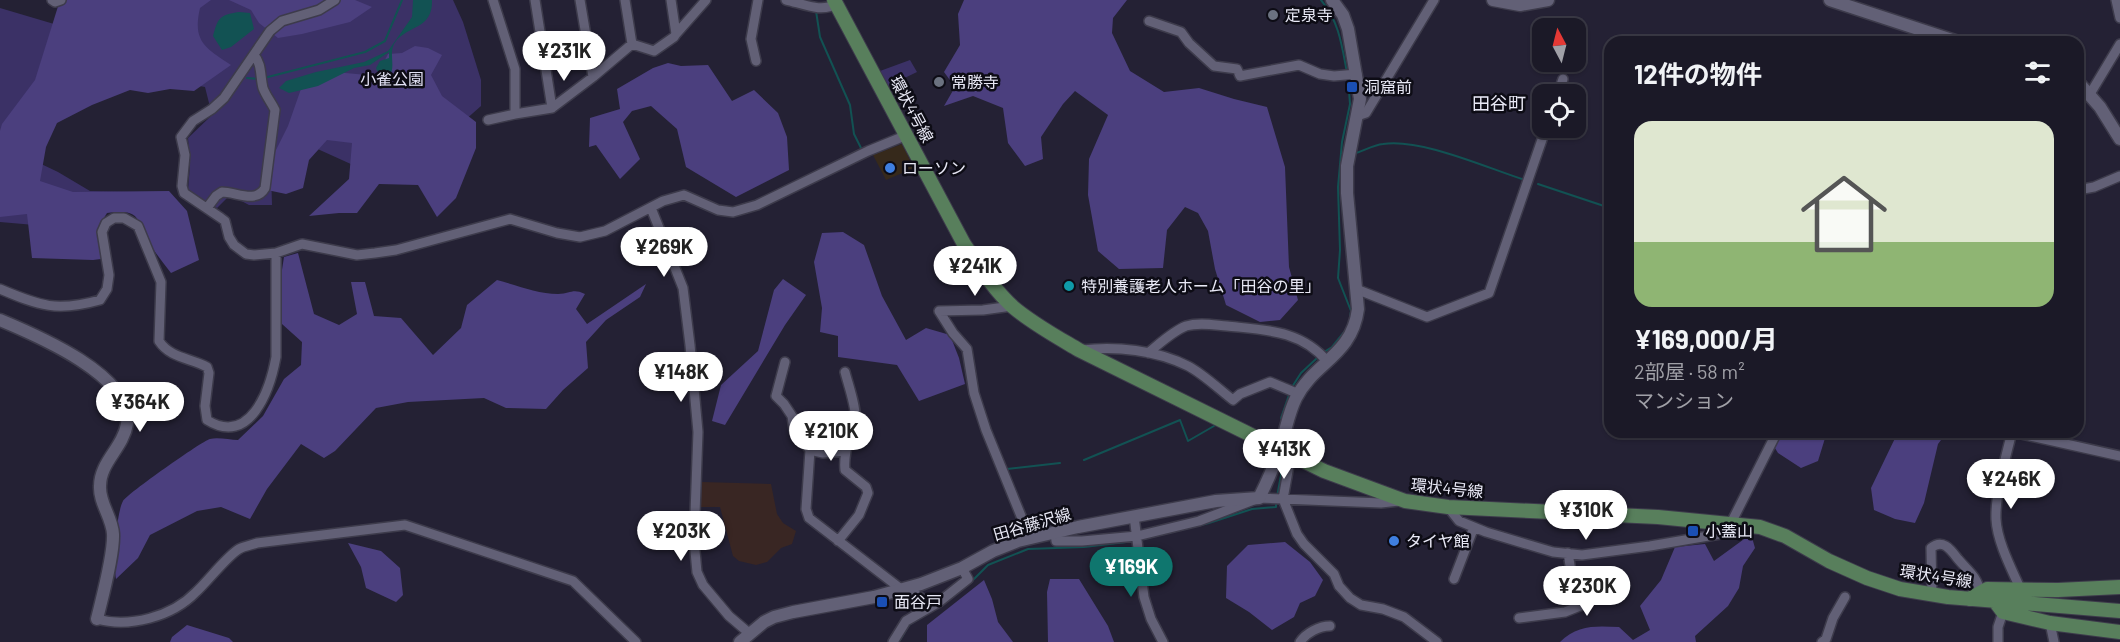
<!DOCTYPE html>
<html lang="ja">
<head>
<meta charset="utf-8">
<style>
  :root { --surface:#1b1927; --page:#24222f; --text:#f1f3f6; --muted:#a0a0a7; --line:#393844; --accent:#0f766e }
  body { margin:0; font-family:Barlow,"Noto Sans JP",sans-serif; background:var(--page); color:var(--text); height:100vh; display:flex; flex-direction:column; font-size:22px; white-space:nowrap }
  * { box-sizing:border-box; margin:0 }
  p { font-size:20px; color:var(--muted) }
  .icon { flex:none; width:33px; height:33px; fill:none; stroke:currentColor; stroke-width:2; stroke-linecap:round; stroke-linejoin:round }
  .map { position:relative; flex:1; overflow:hidden }
  .drawer { position:absolute; left:1604px; top:36px; width:480px; height:402px; display:flex; flex-direction:column; background:var(--surface); border-radius:18px; box-shadow:0 2px 4px #0004,0 0 0 2px var(--line) }
  .drawer>* { flex:none }
  .needle { width:39px; rotate:353deg }
  .controls { position:absolute; left:1532px; top:18px; display:grid; gap:12px }
  .controls a { display:grid; place-items:center; width:54px; height:54px; border-radius:12px; background:var(--surface); box-shadow:0 2px 4px #0004,0 0 0 2px var(--line); font-size:30px }
  .price { position:absolute; translate:-50% -51px; padding:0 14px; border-radius:21px; background:#fff; color:#222; font-size:20px; line-height:39px; filter:drop-shadow(0 2px 3px #0008) }
  .price::after { content:''; position:absolute; left:50%; top:36px; width:18px; height:14px; margin-left:-9px; background:inherit; clip-path:polygon(0 0,100% 0,50% 100%) }
  .price.active { background:var(--accent); color:#fff }
  ul { padding:0; list-style:none }
  li { display:grid; align-content:center; gap:12px; height:318px; padding:0 30px }
  li+li { border-top:2px solid var(--line) }
  li span { display:grid; place-items:center; height:186px; border-radius:18px; color:#555 }
  li>.icon { margin-inline-start:auto }
  span .icon { width:108px; height:108px; fill:#fffc; stroke-width:1 }
  li b { font-size:26px }
  h2 { display:flex; justify-content:space-between; align-items:center; height:72px; padding:0 30px; font-size:26px }
  .map>svg:first-child { display:block }
  .commercial { fill:#36291b }
  .education { fill:#392623 }
  .green { fill:#3b3166 }
  .forest { fill:#4b3f7e }
  .water { fill:#125253 }
  .lines { fill:none; stroke-linecap:round; stroke-linejoin:round }
  .stream { stroke:#125253; stroke-width:2 }
  .street-casing { stroke:#3d3b4b; stroke-width:12 }
  .secondary-casing { stroke:#3d3b4b; stroke-width:15 }
  .primary-casing { stroke:#3d3b4b; stroke-width:16 }
  .street { stroke:#626076; stroke-width:9 }
  .secondary { stroke:#626076; stroke-width:12 }
  .primary { stroke:#587f5c; stroke-width:14 }
  .worship-dot { fill:#6b7280; stroke:#0d0c15; stroke-width:2 }
  .transit-dot { fill:#1a4fb4; stroke:#0d0c15; stroke-width:2 }
  .shop-dot { fill:#3f7fe0; stroke:#0d0c15; stroke-width:2 }
  .culture-dot { fill:#0f9aa8; stroke:#0d0c15; stroke-width:2 }
  .labels { text-anchor:middle; stroke-width:5; stroke-linejoin:round; paint-order:stroke }
  .poi-label { font-size:16px; fill:#e9e9f6; stroke:#0d0c15; text-anchor:start }
  .park-label { font-size:16px; fill:#e2e1f4; stroke:#0d0c15 }
  .street-label { font-size:16px; fill:#e9e9f6; stroke:#0d0c15 }
  .neighbourhood-label { font-size:18px; fill:#e9e9f6; stroke:#0d0c15 }
</style>
</head>
<body>
<div class="map">
<svg width="2120" height="642" viewBox="0 0 2120 642">
  <rect width="100%" height="100%" fill="#242134"/>
  <path class="commercial" d="M902 144 914 168 886 180 873 155Z"/>
  <path class="education" d="M702 482 771 484 777 514 783 523 796 531 792 544 781 548 767 562 756 565 739 561 733 556 720 507H698L700 484Z"/>
  <path class="green" d="M68 0H453L463 22 481 80V106L439 143 353 165 311 146 271 169 272 205H249L230 195 217 208 188 190 190 165 188 138 212 115 205 87 142 76 74 80 37 162 58 172 90 191 134 192 167 215 130 208 104 210 69 228 0 222V8L54 24Z
    M910 60 917 72 888 86 880 71Z"/>
  <path class="forest" d="M60 0H211L200 8C192 42 206 48 231 65L194 91 170 89 148 93 130 90 92 105 57 123 46 147 40 181 73 192 169 191 187 211 199 260 171 273C164 264 157 255 151 246 135 221 144 208 107 213 96 229 98 241 101 259L93 260 32 258 27 214 0 217V131L2 124 35 80Z
    M229 0H355L372 7 350 22 302 34 278 38 259 23 251 10Z
    M964 0H1127L1113 18 1112 33 1130 71 1164 92 1199 88 1234 99 1267 107 1285 167 1289 267 1298 300 1280 320 1260 322 1226 305 1215 269 1208 231 1198 213 1185 207 1167 230 1163 268 1119 269 1098 251 1088 195 1089 159 1108 115 1075 91 1063 104 1041 137 1043 159 1025 166 1008 143 1003 108 973 96 944 106 955 87 944 72 960 45 958 14Z
    M415 46 428 48 442 55 431 75 442 96 476 122V148L456 198 437 217 418 185 379 184 357 213H339L309 216 349 179 352 143 327 140 309 160 303 188 286 194 267 190 274 154 288 126 302 86 335 72 377 76 388 54 402 53Z
    M668 63 681 66 708 65 732 101 754 90 778 113 787 137 789 170 736 197 686 167 677 129 651 106 632 111 623 122 640 159 620 179 596 145 589 147 590 118 620 109 617 89 653 68Z
    M843 232 864 245 882 296 906 340 926 328 950 335 959 358 965 384 919 401 897 365 838 357V336L820 332 822 308 814 262 822 233Z
    M298 253 314 314 339 325 357 314 351 282H365L374 316 401 318 433 355 461 328 467 305 497 280C516 285 538 294 558 294 571 294 572 288 585 294L576 309 587 324 646 284 640 297 606 320 586 342 588 368 563 390 546 409 506 408 484 398 408 402 376 408 335 451 324 458 301 444 267 489 250 519 221 507 197 511 150 535 138 558 116 579C113 565 116 514 123 501 127 494 202 441 210 439 218 437 230 440 238 440L263 416 284 379 301 365 302 342 282 324 279 289 284 257Z
    M783 279 806 295 785 325 725 425 712 421 721 385 758 351 774 290Z
    M1765 432H1826V435L1818 461 1801 468 1778 453Z
    M1898 432H1947L1938 444 1924 503 1915 523 1895 519 1874 510 1871 488Z
    M1751 534 1755 548 1743 566 1739 588 1728 606 1695 636 1696 642H1560C1577 624 1598 626 1619 627L1633 640 1650 630 1640 606 1661 580 1675 547 1705 544 1714 561Z
    M1285 542 1310 562 1323 580 1315 596 1300 603 1294 617 1272 630 1249 612 1226 598 1227 566 1248 545Z
    M348 543 381 551 400 568 403 595 396 602 366 588 361 567Z
    M1050 579H1079L1108 626 1114 642H1048L1047 592Z
    M984 580 992 599 998 622 1013 642H927V625Z
    M187 625 229 638 233 642H170L172 637Z"/>
  <path class="water" d="M413 0H432C433 29 409 25 396 41 387 52 397 65 389 77 383 77 378 74 376 68L380 61 389 58V52L370 65 354 68 318 86 289 93 279 88 286 81 316 72 364 62 388 51 412 17Z
    M239 12 250 13 254 29 231 47 222 50 213 36C218 18 219 15 239 12Z"/>
  <g class="lines">
    <path class="stream" d="M1321 0C1339 21 1342 46 1347 73
      M816 11 820 37 850 105 854 134 861 148
      M247 78 259 79
      M264 78 365 52 385 41 402 0
      M1348 78 1350 104 1342 142 1338 187 1340 250 1338 278 1351 311 1350 317
      M1356 153C1365 150 1374 145 1383 144 1421 138 1487 168 1525 180
      M1538 184 1610 208
      M1324 352 1332 347 1345 331
      M1292 387 1301 373 1317 358
      M1281 418 1290 392
      M1084 460 1180 420 1188 441 1214 426
      M1007 469 1060 463
      M1277 497 1283 464
      M1143 539 1209 523 1252 509 1276 507V502
      M971 582 988 565 1028 549 1084 547 1135 541
      M900 640 909 625 935 609"/>
    <g class="street-casing">
      <path id="street" d="M52 0 55 2 61 0
        M335 0 319 10 282 21 270 31 224 98 212 109 193 121 181 137 185 155 182 186 184 193 221 218 225 221 229 237 234 245 246 254 254 255 276 253 302 244 357 255 375 253 396 250 510 219 557 233 580 237 605 231 663 201 684 195 718 210 733 212 757 205 868 151 907 135
        M493 0 515 69V114L552 108 593 77 632 44 654 51 674 37 676 34 671 0
        M535 0 552 108
        M580 0 593 77
        M625 0 632 44
        M786 0C801 3 823 14 836 3
        M2116 0 2120 18
        M1149 21 1181 32 1189 43 1214 66 1237 69 1240 76 1299 65 1320 74 1334 76 1357 74
        M676 34 706 0
        M756 61 751 39 758 0
        M1558 94 1563 79
        M2090 94 2120 44
        M1357 116 1366 113 1434 0
        M488 120 515 114
        M2078 190 2094 187 2120 176
        M207 208 216 196 222 192C236 192 256 204 265 188L275 110C271 102 266 96 263 88 260 76 262 64 254 55
        M651 208 683 288 690 345 698 432 694 541 697 572 703 585 729 616 749 633
        M0 289C40 306 57 312 100 300L107 289 109 275 102 232 106 223 114 218H124L138 226 161 282 159 341C170 358 190 358 207 367L209 373 205 406 207 420C250 447 270 390 276 357V253
        M1356 289 1427 317 1489 293 1546 128
        M939 311 953 333 967 349 974 393 986 430 1030 538
        M939 311 983 310 1012 306
        M1082 350C1116 346 1156 350 1188 366 1202 373 1220 390 1233 400L1240 394 1270 382 1299 394
        M1148 353C1159 344 1173 331 1186 326 1199 322 1214 325 1227 326 1266 330 1301 330 1328 362
        M785 362 776 396 784 404 792 416 794 430 810 450 806 509 809 518 901 589
        M810 450 823 453 846 451
        M1291 454 1283 499 1297 534 1304 544 1334 574 1339 586 1350 598 1361 605 1383 609 1404 617 1437 642
        M1448 507 1459 521 1486 532 1553 552 1582 555 1650 546 1726 533 1777 432
        M1134 516 1144 597 1151 619 1163 642
        M1055 533 1056 541H1082L1137 536 1199 521 1259 498 1381 503 1399 501
        M838 541 859 515 868 493 866 487 845 470C843 452 851 436 855 419 857 409 848 384 845 372
        M1454 579 1474 527
        M906 588 932 605
        M2020 588C2011 568 1997 541 1996 519 1995 494 2006 456 2012 432L2120 456
        M1932 594 1931 548C1943 538 1951 550 1958 559 1968 571 1977 576 1980 592
        M1519 618 1565 612 1580 606 1574 590 1568 553
        M97 619C129 628 172 617 196 592 208 581 227 556 239 549 244 546 252 545 257 543L405 525 573 581 636 642
        M2050 623 2054 642
        M893 642 906 621 939 602 968 579 962 568
        M1300 642C1306 633 1319 626 1330 626
        M1822 642 1826 639 1833 618 1845 597
        M1998 642V627L2003 612"/>
    </g>
    <g class="secondary-casing">
      <path id="secondary" d="M1493 0 1520 5 1548 0
        M1830 0 1958 42
        M2078 82 2100 107 2120 139
        M0 320C36 335 134 376 127 424 123 448 100 462 100 486 99 503 112 517 113 534 114 555 102 598 97 619
        M740 642 764 622 774 617 793 612 874 597 921 584 962 568 993 551 1018 541 1078 527 1216 501 1259 498C1267 482 1275 465 1280 447 1286 431 1288 414 1296 398 1314 362 1352 356 1358 309L1347 193V166L1360 99 1348 29 1343 15 1332 0"/>
    </g>
    <g class="primary-casing">
      <path id="primary" d="M834 0 964 244C979 266 993 289 1013 307 1033 324 1057 337 1079 350L1324 471 1405 501 1448 507 1658 517 1760 527 1785 536 1829 561 1867 578 1900 589 1948 597 2120 611
        M1969 599 1987 589 2058 590 2120 587
        M1994 600 2003 612 2050 623 2120 632"/>
    </g>
    <use href="#street" class="street"/>
    <use href="#secondary" class="secondary"/>
    <use href="#primary" class="primary"/>
  </g>
  <g class="worship-dot">
    <circle cx="1273" cy="15" r="6"/>
    <circle cx="939" cy="82" r="6"/>
  </g>
  <g class="transit-dot">
    <rect x="1346" y="81" width="12" height="12" rx="3"/>
    <rect x="1687" y="525" width="12" height="12" rx="3"/>
    <rect x="876" y="596" width="12" height="12" rx="3"/>
  </g>
  <g class="shop-dot">
    <circle cx="890" cy="168" r="6"/>
    <circle cx="1394" cy="541" r="6"/>
  </g>
  <circle class="culture-dot" cx="1069" cy="286" r="6"/>
  <g class="labels">
    <g class="poi-label">
      <text x="1285" y="21">定泉寺</text>
      <text x="951" y="88">常勝寺</text>
      <text x="1364" y="93">洞窟前</text>
      <text x="902" y="174">ローソン</text>
      <text x="1081" y="292">特別養護老人ホーム「田谷の里」</text>
      <text x="1705" y="537">小蓋山</text>
      <text x="1406" y="547">タイヤ館</text>
      <text x="894" y="608">面谷戸</text>
    </g>
    <g class="park-label">
      <text x="392" y="85">小雀公園</text>
    </g>
    <g class="street-label">
      <text transform="translate(912 109) rotate(62)" y="6">環状4号線</text>
      <text transform="translate(1447 488) rotate(6)" y="6">環状4号線</text>
      <text transform="translate(1032 524) rotate(-16)" y="6">田谷藤沢線</text>
      <text transform="translate(1936 576) rotate(9)" y="6">環状4号線</text>
    </g>
    <g class="neighbourhood-label">
      <text x="1499" y="110">田谷町</text>
    </g>
  </g>
</svg>
<div class="controls">
<a><svg class="needle" viewBox="-14 -14 28 28"><path d="M0-13l5 13h-10z" fill="#e53935"/><path d="M0 13l5-13h-10z" fill="#a0a0a7"/></svg></a>
<a><svg class="icon" aria-label="locate" viewBox="0 0 24 24"><circle cx="12" cy="12" r="6"/><path d="M12 2v4M12 18v4M2 12h4M18 12h4"/></svg></a>
</div>
<b class="price" style="left:564px;top:82px">¥231K</b>
<b class="price" style="left:664px;top:278px">¥269K</b>
<b class="price" style="left:975px;top:297px">¥241K</b>
<b class="price" style="left:681px;top:403px">¥148K</b>
<b class="price" style="left:140px;top:433px">¥364K</b>
<b class="price" style="left:831px;top:462px">¥210K</b>
<b class="price" style="left:1284px;top:480px">¥413K</b>
<b class="price" style="left:2011px;top:510px">¥246K</b>
<b class="price" style="left:1586px;top:541px">¥310K</b>
<b class="price" style="left:681px;top:562px">¥203K</b>
<b class="price active" style="left:1131px;top:598px">¥169K</b>
<b class="price" style="left:1587px;top:617px">¥230K</b>
<section class="drawer">
<h2>12件の物件<svg class="icon" aria-label="filters" viewBox="0 0 24 24"><path d="M4 7h16M4 17h16"/><circle cx="9" cy="7" r="2"/><circle cx="15" cy="17" r="2"/></svg></h2>
<ul>
<li><span style="background:linear-gradient(#dfe7d0 65%,#8fb573 0)"><svg class="icon" aria-label="home" viewBox="0 0 24 24"><path d="M3 11l9-7 9 7M6 9v11h12V9"/></svg></span><div><b>¥169,000/月</b><p>2部屋 · 58 m²</p><p>マンション</p></div></li>
</ul>
</section>
</div>
</body>
</html>
